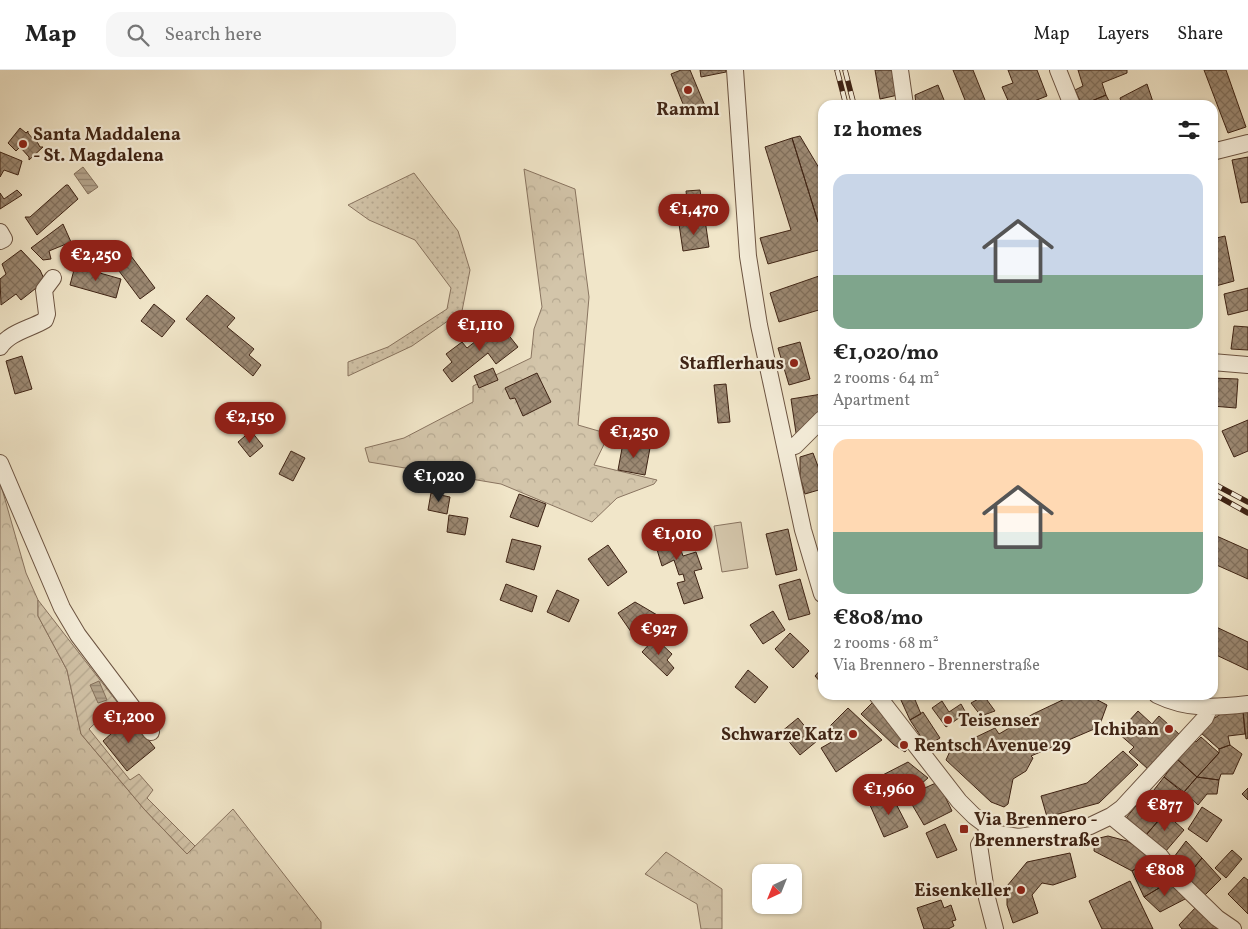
<!DOCTYPE html>
<html lang="en">
<head>
<meta charset="utf-8">
<style>
  :root { --surface:#fff; --page:#f6f6f6; --text:#222; --muted:#767676; --line:#e0e0e0; --accent:#8f2418 }
  body { margin:0; font-family:Vollkorn,serif; background:var(--page); color:var(--text); height:100vh; display:flex; flex-direction:column; font-size:19px; white-space:nowrap }
  * { box-sizing:border-box; margin:0 }
  p { font-size:16px; color:var(--muted) }
  .icon { flex:none; width:28px; height:28px; fill:none; stroke:currentColor; stroke-width:2; stroke-linecap:round; stroke-linejoin:round }
  .map { position:relative; flex:1; overflow:hidden }
  .panel { position:absolute; left:818px; top:30px; width:400px; height:600px; display:flex; flex-direction:column; background:var(--surface); border-radius:15px; box-shadow:0 1px 4px #0004 }
  .panel>* { flex:none }
  .needle { width:32px; rotate:223deg }
  .buttons { position:absolute; left:752px; top:794px; display:grid; gap:10px }
  .buttons a { display:grid; place-items:center; width:50px; height:50px; border-radius:10px; background:var(--surface); box-shadow:0 1px 4px #0004; font-size:25px }
  .price { position:absolute; translate:-50% -42px; padding:0 11px; border-radius:18px; background:var(--accent); color:#fff; font-size:16px; line-height:32px; filter:drop-shadow(0 1px 2px #0008) }
  .price::after { content:''; position:absolute; left:50%; top:30px; width:15px; height:11px; margin-left:-8px; background:inherit; clip-path:polygon(0 0,100% 0,50% 100%) }
  .price.selected { background:#222; color:#fff }
  ul { padding:0; list-style:none }
  li { display:grid; align-content:center; gap:10px; height:265px; padding:0 15px }
  li+li { border-top:1px solid var(--line) }
  li span { display:grid; place-items:center; height:155px; border-radius:15px; color:#555 }
  li>.icon { margin-inline-start:auto }
  span .icon { width:90px; height:90px; fill:#fffc; stroke-width:1 }
  li b { font-size:21px }
  h2 { display:flex; justify-content:space-between; align-items:center; height:60px; padding:0 15px; font-size:21px }
  header { display:flex; align-items:center; gap:30px; box-sizing:border-box; height:70px; padding:0 25px; background:var(--surface); border-bottom:1px solid var(--line) }
  header strong { font-size:24px }
  nav { display:flex; gap:28px; margin-inline-start:auto; font-size:18px }
  .search { width:350px; height:45px; background:var(--page); display:flex; align-items:center; gap:12px; box-sizing:border-box; padding:0 18px; border-radius:15px; color:var(--muted); font-size:19px }
  .map>svg:first-child { display:block }
  .grass { fill:url(#grass-dots); stroke:#897460 }
  .forest { fill:url(#forest-crowns); stroke:#897460 }
  .park { fill:#d3c5aa; stroke:#897460 }
  .garden { fill:url(#garden-furrows); stroke:#897460 }
  .water { fill:url(#water-rules); stroke:#85715c }
  .building { fill:url(#building-cross-hatch); stroke:#3f2415 }
  .lines { fill:none; stroke-linecap:round; stroke-linejoin:round }
  .minor-casing { stroke:#6c5442; stroke-width:18 }
  .minor { stroke:#f6efdc; stroke-width:16 }
  .rail-casing { stroke:#3f2415; stroke-width:5.5 }
  .rail { stroke:#f6efdc; stroke-width:4; stroke-dasharray:11; stroke-linecap:butt }
  .poi-dot { fill:#8f2418; stroke:#f6efdc; stroke-width:2 }
  .labels { text-anchor:middle; stroke-width:4.5; stroke-linejoin:round; paint-order:stroke }
  .poi-label { font-size:18px; font-weight:bold; fill:#3f2415; stroke:#f6efdc; text-anchor:start }
</style>
</head>
<body>
<header>
<strong>Map</strong>
<div class="search"><svg class="icon" aria-label="search" viewBox="0 0 24 24"><circle cx="10" cy="10" r="6"/><path d="M15 15l6 6"/></svg>Search here</div>
<nav><a>Map</a><a>Layers</a><a>Share</a></nav>
</header>
<div class="map">
<svg width="1248" height="859" viewBox="0 0 1248 859">
  <defs>
    <pattern id="grass-dots" width="8" height="8" patternUnits="userSpaceOnUse" patternTransform="scale(1.25)"><rect width="8" height="8" fill="#d3c5aa"/><path d="M2 2h.1M6 6h.1" fill="none" stroke="#b6a991" stroke-width="1.8" stroke-linecap="round"/></pattern>
    <pattern id="forest-crowns" width="20" height="18" patternUnits="userSpaceOnUse" patternTransform="scale(1.25)"><rect width="20" height="18" fill="#d3c5aa"/><path d="M2 6a3 3 0 1 1 6 0M12 15a3 3 0 1 1 6 0" fill="none" stroke="#b6a991"/></pattern>
    <pattern id="garden-furrows" width="10" height="10" patternUnits="userSpaceOnUse" patternTransform="scale(1.25)"><rect width="10" height="10" fill="#d3c5aa"/><path d="M-1 1l2-2M0 10L10 0M9 11l2-2" fill="none" stroke="#b6a991"/></pattern>
    <pattern id="water-rules" width="6" height="5" patternUnits="userSpaceOnUse" patternTransform="scale(1.25)"><rect width="6" height="5" fill="#b4a48c"/><path d="M0 2.5h6" fill="none" stroke="#948571"/></pattern>
    <pattern id="building-cross-hatch" width="8" height="8" patternUnits="userSpaceOnUse" patternTransform="scale(1.25)"><rect width="8" height="8" fill="#9c8973"/><path d="M0 0l8 8M0 8l8-8" fill="none" stroke="#81705d"/></pattern>
  </defs>
  <rect width="100%" height="100%" fill="#f1e6c9"/>
  <filter id="stains"><feTurbulence type="fractalNoise" baseFrequency=".004" numOctaves="4"/><feColorMatrix values="0 0 0 0 .2 0 0 0 0 .09 0 0 0 0 .02 0 0 0 .5 -.17"/></filter>
  <radialGradient id="worn" r=".72"><stop offset=".6" stop-color="#630" stop-opacity="0"/><stop offset="1" stop-color="#630" stop-opacity=".3"/></radialGradient>
  <path class="grass" d="M414 103 458 161 470 200 462 241 412 276 348 306V292L388 277 447 239 451 218 415 170 369 150 348 135Z"/>
  <path class="forest" d="M524 99 575 119 589 227 578 355 609 364 594 395 657 410 654 414 617 428 592 452 501 414 369 392 365 378 404 368 473 332V316L531 288 534 259 542 237Z
    M0 412 26 503 38 530V546L67 600 81 664 144 739 187 784 233 739 321 852V859H0Z
    M666 782 722 819V859H701L697 834 645 804Z"/>
  <path class="park" d="M741 452 748 498 722 502 714 456Z"/>
  <path class="garden" d="M38 530 117 632 89 659 130 710 139 704 153 720 147 728 195 776 187 784 144 739 81 664 67 600 38 546Z"/>
  <path class="water" d="M83 97 98 117 88 124 74 104Z
    M99 611 107 630 98 633 90 615Z"/>
  <path class="building" d="M681 0H690L705 36 687 44 671 4Z
    M700 0H726V2L701 7Z
    M875 0H894L898 25 880 29Z
    M953 0H973L987 35H967Z
    M1008 0H1037L1047 26 1024 35H1010L1002 17 1013 13Z
    M1078 0H1127V3L1102 13 1106 25 1082 35 1075 20 1083 16Z
    M1204 0H1226L1246 57 1228 63Z
    M1147 14 1154 35H1122L1120 28Z
    M938 15 946 35H916L915 25Z
    M1106 25 1111 35H1082Z
    M20 58 26 63 28 61V63L33 69 35 68 40 77H43L29 90V87L20 77 16 81 8 73Z
    M800 66 822 103V151L818 152 792 68Z
    M792 68 818 152 822 151V179L768 194 760 168 791 160 765 77Z
    M0 82 22 91 18 105 4 100 0 107Z
    M1248 87V132L1241 133 1232 90Z
    M66 115H68L78 129 37 165 25 147H30Z
    M17 120 22 125 0 139V123L4 129Z
    M700 120 704 146 689 148 686 121Z
    M705 150 709 177 683 181 679 154Z
    M63 154 71 172 49 181 51 189 43 190 31 178Z
    M1225 166 1234 211 1212 217V169Z
    M21 180 40 200 45 211 21 230 16 224 1 235 0 209 6 204 2 194Z
    M131 186 155 218 140 229 116 197Z
    M75 196 121 209 116 228 70 215Z
    M819 206 822 216V241V239L779 252 770 223Z
    M1248 218V240L1228 245 1224 224Z
    M207 225 235 248 227 257 254 279 249 285 261 295 253 306 186 249Z
    M154 234 175 251 162 267 141 251Z
    M499 253 518 277 496 294 488 283 452 312 443 300 452 292 446 284 462 272 467 278Z
    M1234 256 1248 257V280L1231 279Z
    M800 272 810 309 789 315 778 278Z
    M22 286 32 319 15 324 6 291Z
    M493 298 498 310 479 318 474 306Z
    M537 303 551 332 523 346 515 328 510 329 505 318Z
    M1212 308 1238 309 1236 338 1212 336Z
    M726 314 730 352 718 353 714 315Z
    M822 324V339L803 362 796 363 791 329Z
    M1248 350V381L1234 387 1222 361Z
    M251 361 263 376 250 387 238 372Z
    M623 373 650 378 645 405 618 400Z
    M291 381 305 388 293 411 279 404Z
    M813 383 822 407V419L805 424 800 407V387Z
    M431 423 450 427 447 444 428 440Z
    M519 424 546 434 538 457 510 447Z
    M449 445 468 448 465 465 447 462Z
    M664 451 671 473 678 472 683 486 696 482 702 499 694 501 703 528 684 534 677 513 685 511 683 504 679 505 674 490 662 496 655 473 649 475 647 457Z
    M788 459 797 500 776 505 766 464Z
    M1212 464 1248 480V509L1212 493Z
    M512 469 541 476 534 500 506 492Z
    M608 475 627 502 608 516 588 489Z
    M800 509 810 544 789 550 779 515Z
    M506 514 537 526 532 542 500 530Z
    M557 520 579 530 569 552 547 542Z
    M635 532 664 549 636 569 618 543Z
    M773 541 785 560 763 574 750 555Z
    M1212 555 1248 572V600L1212 583Z
    M790 563 809 581 793 598 775 579Z
    M655 568 672 584 667 590 674 598 667 606 642 582Z
    M822 598V614L815 606Z
    M748 600 768 617 755 633 735 617Z
    M913 625 921 644 910 650 900 628Z
    M1088 625 1107 635 1099 657 1031 686 1033 688 1026 701 1013 709 1008 734 1004 737 991 732 946 690 951 679 995 658 999 664 1033 644 1071 626Z
    M1172 625H1204L1191 627Z
    M984 626 995 641 981 646 971 633Z
    M874 631 911 675 905 682 894 675 861 644Z
    M942 631 949 642 961 634 966 643 946 657 932 638Z
    M848 638 882 670 836 702 821 678 842 666 830 656Z
    M1248 640V668L1246 669 1243 641Z
    M1138 641 1152 654 1159 646 1179 664 1148 699 1129 682 1134 677 1118 663Z
    M1243 641 1245 664 1228 666 1230 675 1219 679 1201 663 1213 649 1221 644Z
    M923 642 940 668 927 676 910 650Z
    M130 647 155 678 127 701 103 671Z
    M798 648 817 671 800 685 781 662Z
    M1201 667 1219 683 1197 707 1177 689 1193 670 1196 672Z
    M1230 675 1242 684 1233 704H1221L1219 710 1197 707 1219 683V679Z
    M1123 681 1138 695 1099 733 1047 747 1041 726 1087 713Z
    M1177 689 1197 707 1184 722 1164 707Z
    M908 692 928 708 907 726 894 731 886 719 878 722 873 710Z
    M1164 707 1187 726 1173 744 1150 725Z
    M1197 707 1219 710 1217 724H1207L1198 735 1184 722Z
    M938 712 952 741 924 755 907 726Z
    M1248 718V730L1242 724Z
    M1145 725 1165 743 1146 765 1126 748Z
    M892 726 908 757 884 767 870 735Z
    M1202 737 1222 750 1207 772 1188 759Z
    M1165 743 1184 760 1165 782 1146 765Z
    M945 754 957 780 937 788 926 763Z
    M1108 766 1127 771 1154 787 1132 801 1094 781 1095 769Z
    M1186 771 1202 788 1185 809 1171 791Z
    M1232 780 1242 789 1226 808 1215 798Z
    M1070 783 1076 807 1053 815 1042 813 1032 825 1038 843 1013 853 1007 835V816L1027 792Z
    M1154 787 1169 812 1144 827 1132 801Z
    M1202 788 1221 809 1204 826 1185 809Z
    M1244 807 1248 810V844L1228 824Z
    M1130 811 1153 859H1102L1089 831Z
    M1169 812 1187 828 1160 842 1144 827Z
    M941 830 944 838 951 835 956 850 952 851 954 856 948 859H924L917 838Z
    M1197 836 1226 859H1182L1179 855Z"/>
  <g class="lines">
    <g class="minor-casing">
      <path id="minor" d="M735 0 748 186 759 255 803 460 822 524
        M900 0 905 35
        M1058 0 1072 35
        M1212 82 1248 73
        M0 162 4 169 0 171
        M0 277C10 262 30 259 45 250L47 244 44 220 53 208
        M1212 292 1248 295
        M786 378 795 376 822 349
        M0 393 62 538 78 565 151 662
        M877 625 959 731 974 746 998 764 1019 767 1090 756 1111 746 1122 738 1205 648 1209 639
        M1157 625C1188 640 1215 638 1248 634
        M1111 746 1160 786 1180 812 1217 848 1233 859
        M987 828 979 775 989 759
        M987 828 995 859"/>
    </g>
    <use href="#minor" class="minor"/>
    <g class="rail-casing">
      <path id="rail" d="M837 0 846 35
        M845 0 854 35
        M1212 413 1248 432
        M1212 423 1248 443"/>
    </g>
    <use href="#rail" class="rail"/>
  </g>
  <g class="poi-dot">
    <circle cx="688" cy="20" r="5"/>
    <circle cx="23" cy="74" r="5"/>
    <circle cx="794" cy="293" r="5"/>
    <circle cx="948" cy="650" r="5"/>
    <circle cx="1169" cy="659" r="5"/>
    <circle cx="853" cy="664" r="5"/>
    <circle cx="904" cy="675" r="5"/>
    <rect x="959" y="754" width="10" height="10" rx="2.5"/>
    <circle cx="1021" cy="820" r="5"/>
  </g>
  <g class="labels">
    <g class="poi-label">
      <text x="688" y="45" text-anchor="middle">Ramml</text>
      <text x="33" y="70">Santa Maddalena<tspan x="33" dy="21">- St. Magdalena</tspan></text>
      <text x="784" y="299" text-anchor="end">Stafflerhaus</text>
      <text x="958" y="656">Teisenser</text>
      <text x="1159" y="665" text-anchor="end">Ichiban</text>
      <text x="843" y="670" text-anchor="end">Schwarze Katz</text>
      <text x="914" y="681">Rentsch Avenue 29</text>
      <text x="974" y="755">Via Brennero -<tspan x="974" dy="21">Brennerstraße</tspan></text>
      <text x="1011" y="826" text-anchor="end">Eisenkeller</text>
    </g>
  </g>
  <rect width="100%" height="100%" filter="url(#stains)"/>
  <rect width="100%" height="100%" fill="url(#worn)"/>
</svg>
<div class="buttons">
<a><svg class="needle" viewBox="-14 -14 28 28"><path d="M0-13l5 13h-10z" fill="#e53935"/><path d="M0 13l5-13h-10z" fill="#767676"/></svg></a>
</div>
<b class="price" style="left:694px;top:166px">€1,470</b>
<b class="price" style="left:96px;top:212px">€2,250</b>
<b class="price" style="left:480px;top:282px">€1,110</b>
<b class="price" style="left:250px;top:374px">€2,150</b>
<b class="price" style="left:634px;top:389px">€1,250</b>
<b class="price selected" style="left:439px;top:433px">€1,020</b>
<b class="price" style="left:677px;top:491px">€1,010</b>
<b class="price" style="left:659px;top:586px">€927</b>
<b class="price" style="left:129px;top:674px">€1,200</b>
<b class="price" style="left:889px;top:746px">€1,960</b>
<b class="price" style="left:1165px;top:762px">€877</b>
<b class="price" style="left:1165px;top:827px">€808</b>
<section class="panel">
<h2>12 homes<svg class="icon" aria-label="filters" viewBox="0 0 24 24"><path d="M4 7h16M4 17h16"/><circle cx="9" cy="7" r="2"/><circle cx="15" cy="17" r="2"/></svg></h2>
<ul>
<li><span style="background:linear-gradient(#c9d6e8 65%,#7fa58c 0)"><svg class="icon" aria-label="home" viewBox="0 0 24 24"><path d="M3 11l9-7 9 7M6 9v11h12V9"/></svg></span><div><b>€1,020/mo</b><p>2 rooms · 64 m²</p><p>Apartment</p></div></li>
<li><span style="background:linear-gradient(#ffd9b3 60%,#7fa58c 0)"><svg class="icon" aria-label="home" viewBox="0 0 24 24"><path d="M3 11l9-7 9 7M6 9v11h12V9"/></svg></span><div><b>€808/mo</b><p>2 rooms · 68 m²</p><p>Via Brennero - Brennerstraße</p></div></li>
</ul>
</section>
</div>
</body>
</html>
